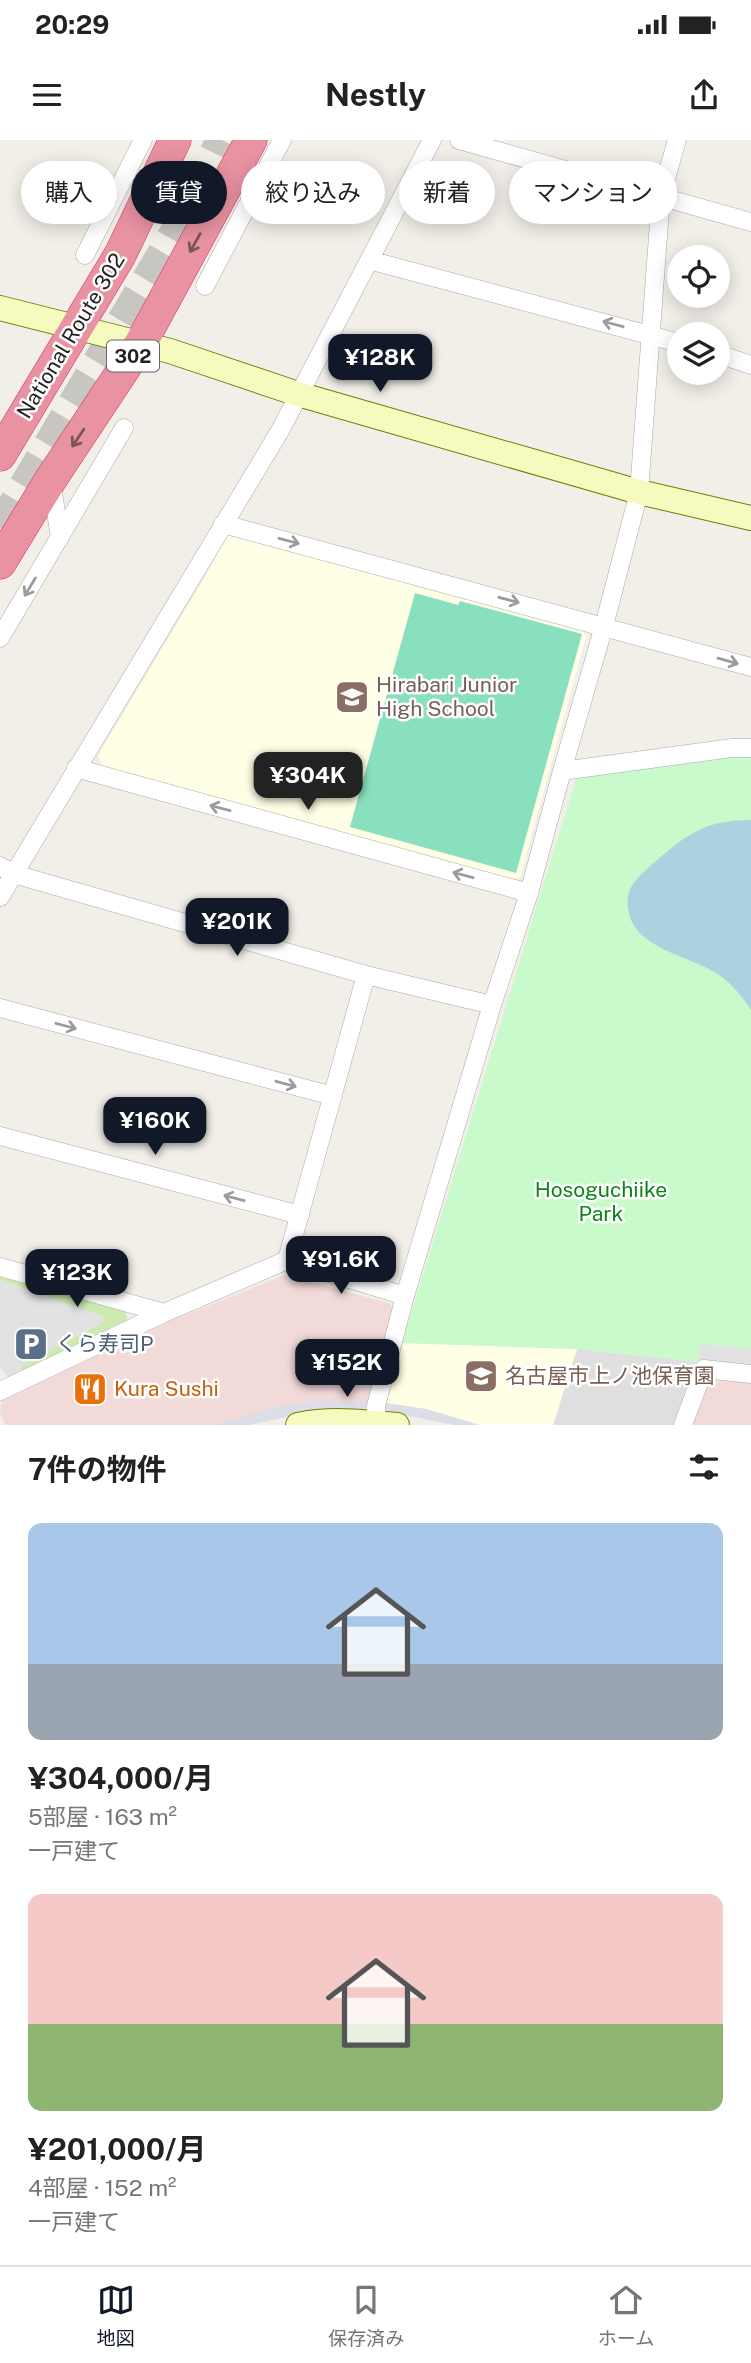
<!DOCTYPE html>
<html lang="ja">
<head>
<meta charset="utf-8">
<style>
  :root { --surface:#fff; --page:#f6f6f6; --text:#222; --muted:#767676; --line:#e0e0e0; --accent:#111827 }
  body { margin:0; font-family:"Public Sans","Noto Sans JP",sans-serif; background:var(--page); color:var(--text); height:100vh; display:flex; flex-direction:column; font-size:26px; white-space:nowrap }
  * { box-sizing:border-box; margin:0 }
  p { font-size:23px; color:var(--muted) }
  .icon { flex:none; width:38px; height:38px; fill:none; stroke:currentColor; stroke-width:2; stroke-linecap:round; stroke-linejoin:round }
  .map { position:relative; height:1285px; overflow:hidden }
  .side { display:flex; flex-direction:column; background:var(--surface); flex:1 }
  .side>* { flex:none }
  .banner { position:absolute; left:21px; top:21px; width:710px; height:63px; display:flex; gap:14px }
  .controls { position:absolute; left:667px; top:105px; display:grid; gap:14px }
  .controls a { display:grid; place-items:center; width:63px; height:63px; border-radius:50%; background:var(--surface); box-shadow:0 4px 18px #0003; font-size:35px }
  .price { position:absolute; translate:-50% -60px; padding:0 16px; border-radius:14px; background:var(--accent); color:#fff; font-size:23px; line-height:46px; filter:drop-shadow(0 2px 4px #0008) }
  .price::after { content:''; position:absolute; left:50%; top:42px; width:21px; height:16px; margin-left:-10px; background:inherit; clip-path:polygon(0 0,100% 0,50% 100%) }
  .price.on { background:#222; color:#fff }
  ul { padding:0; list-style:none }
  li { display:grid; align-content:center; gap:14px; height:371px; padding:0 28px }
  li span { display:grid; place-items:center; height:217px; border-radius:14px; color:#555 }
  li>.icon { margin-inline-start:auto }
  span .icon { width:126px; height:126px; fill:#fffc; stroke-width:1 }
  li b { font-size:30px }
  h2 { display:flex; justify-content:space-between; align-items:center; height:84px; padding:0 28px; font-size:30px }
  .tag { padding:0 24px; border-radius:32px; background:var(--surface); box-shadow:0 4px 18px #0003; font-size:24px; line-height:63px }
  .tag.on { background:var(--accent); color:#fff }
  .status { display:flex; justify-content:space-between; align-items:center; height:49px; padding:0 35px; background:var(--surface); direction:ltr }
  .status svg { height:19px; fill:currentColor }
  header { display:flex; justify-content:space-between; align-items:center; height:91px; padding:0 28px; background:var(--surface); font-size:32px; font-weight:700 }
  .dock { display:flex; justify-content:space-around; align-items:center; height:98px; border-top:2px solid var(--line); background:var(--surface); font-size:19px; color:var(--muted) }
  .dock a { display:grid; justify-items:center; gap:4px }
  .dock .on { color:var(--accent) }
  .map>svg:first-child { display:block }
  .residential { fill:#e0dfdf }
  .commercial { fill:#f2dad9 }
  .education { fill:#ffffe5 }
  .grass { fill:#cdebb0 }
  .park { fill:#c8facc }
  .pitch { fill:#88e0be }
  .parking { fill:#e2e2e2 }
  .plaza { fill:#dddde8 }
  .water { fill:#aad3df }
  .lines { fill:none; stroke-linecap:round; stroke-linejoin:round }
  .highway-tunnel { stroke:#c8c6c1; stroke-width:32; stroke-dasharray:32 16; stroke-linecap:butt }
  .street-casing { stroke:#a9a9a9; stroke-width:19 }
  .secondary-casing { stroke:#707d05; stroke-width:26 }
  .highway-casing { stroke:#dc2a67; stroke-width:33 }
  .street { stroke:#fff; stroke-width:18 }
  .secondary { stroke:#f7fabf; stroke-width:24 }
  .highway { stroke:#e892a2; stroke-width:32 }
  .oneway { stroke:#7b545c }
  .oneway2 { stroke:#9c9c9c }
  .labels { text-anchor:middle; stroke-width:5; stroke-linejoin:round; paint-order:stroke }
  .shield { fill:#fff; stroke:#646464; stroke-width:2 }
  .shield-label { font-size:19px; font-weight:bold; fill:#222 }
  .street-label { font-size:21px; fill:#222; stroke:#fff }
  .education-label { font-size:21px; fill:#785e54; stroke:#fff; text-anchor:start }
  .park-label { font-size:21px; fill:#0c8416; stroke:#fff }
  .service-label { font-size:21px; fill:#4e5e75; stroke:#fff; text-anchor:start }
  .food-label { font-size:21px; fill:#c56008; stroke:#fff; text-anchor:start }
</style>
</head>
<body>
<div class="status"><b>20:29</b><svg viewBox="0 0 49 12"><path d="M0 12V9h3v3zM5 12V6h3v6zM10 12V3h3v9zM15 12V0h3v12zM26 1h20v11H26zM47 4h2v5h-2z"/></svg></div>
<header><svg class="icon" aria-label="menu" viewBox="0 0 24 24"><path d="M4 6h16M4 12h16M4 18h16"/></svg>Nestly<svg class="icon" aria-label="share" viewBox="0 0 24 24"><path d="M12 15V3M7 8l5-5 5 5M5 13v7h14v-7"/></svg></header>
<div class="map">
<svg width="751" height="1285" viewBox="0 0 751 1285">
  <rect width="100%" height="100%" fill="#f2efe9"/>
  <path class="residential" d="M577 1209 697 1222 674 1285H553Z"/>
  <path class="commercial" d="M285 1135 389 1163 395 1172 369 1261H316L274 1267 212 1285H6L0 1274 2 1260 138 1194Z
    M712 1240 751 1243V1285H691L706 1243Z"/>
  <path class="education" d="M229 392 582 489 586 497 520 737 511 740 103 628 98 616 201 444Z
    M402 1203 577 1209 553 1285H480L426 1269 386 1263Z"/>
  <path class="grass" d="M0 1134 125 1169 128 1183 24 1232 20 1226 101 1183 104 1177 0 1140Z"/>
  <path class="park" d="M720 615 751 616V1209L701 1204 697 1222 577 1209 402 1203 577 636Z"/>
  <path class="pitch" d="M415 453 458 465 460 461 582 494 516 733 350 687Z"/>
  <path class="parking" d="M0 1140 104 1177 101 1183 21 1226 24 1232 9 1239 0 1226Z
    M701 1204 751 1209V1227L697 1222Z"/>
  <path class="plaza" d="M316 1261H369L364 1271 295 1275 249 1285H212L274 1267Z
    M386 1263 426 1269 480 1285H454L389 1272 385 1269Z"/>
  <path class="water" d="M751 680V870C742 856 729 840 714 832 688 816 637 808 629 774 623 747 637 738 656 721 688 693 707 680 751 680Z"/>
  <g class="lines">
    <path class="highway-tunnel" d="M0 388 176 92 222 0"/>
    <g class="street-casing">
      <path id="street" d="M459 0 751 82
        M85 115 143 0
        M369 120 679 203
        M205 146 282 0
        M718 214 751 225
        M51 341 60 397
        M223 384 751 527
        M0 498 124 288
        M76 628 529 753
        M562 631 732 608H751
        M0 726 14 734 366 835 492 865
        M0 757 281 289 432 0
        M0 868 333 956
        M0 996 300 1075
        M287 1120 405 1156
        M0 1127 164 1173
        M0 1251 164 1173 287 1120 366 835
        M377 1285 376 1266 405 1156 492 865 529 753 562 631 604 486 639 352 661 56 677 0
        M683 1285 704 1229 751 1234"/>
    </g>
    <g class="secondary-casing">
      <path id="secondary" d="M0 168 170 211 298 254 639 352 751 378
        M298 1285C331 1278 365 1282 397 1285"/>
    </g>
    <g class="highway-casing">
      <path id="highway" d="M0 315 120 115 175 0
        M0 423 51 339 141 203 251 0"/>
    </g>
    <use href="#street" class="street"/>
    <use href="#secondary" class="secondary"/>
    <use href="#highway" class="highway"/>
  </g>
  <defs><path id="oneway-shaft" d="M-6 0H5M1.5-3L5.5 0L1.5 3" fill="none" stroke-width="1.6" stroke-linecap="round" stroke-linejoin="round" transform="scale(1.75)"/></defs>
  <g class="oneway">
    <use href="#oneway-shaft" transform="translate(195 103) rotate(119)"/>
    <use href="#oneway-shaft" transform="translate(78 298) rotate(124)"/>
  </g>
  <g class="oneway2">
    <use href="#oneway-shaft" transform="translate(613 184) rotate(-165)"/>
    <use href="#oneway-shaft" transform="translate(289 401) rotate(15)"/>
    <use href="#oneway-shaft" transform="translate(30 447) rotate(121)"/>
    <use href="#oneway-shaft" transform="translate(509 460) rotate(15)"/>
    <use href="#oneway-shaft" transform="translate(728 521) rotate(16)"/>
    <use href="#oneway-shaft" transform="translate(220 668) rotate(-165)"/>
    <use href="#oneway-shaft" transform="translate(463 735) rotate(-165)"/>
    <use href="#oneway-shaft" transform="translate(66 886) rotate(15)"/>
    <use href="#oneway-shaft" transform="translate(286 944) rotate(15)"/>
    <use href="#oneway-shaft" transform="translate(234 1058) rotate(-165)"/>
  </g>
  <defs>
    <g id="school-square" transform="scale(1.75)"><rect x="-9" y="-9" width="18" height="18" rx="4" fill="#8d6e63" stroke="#fff"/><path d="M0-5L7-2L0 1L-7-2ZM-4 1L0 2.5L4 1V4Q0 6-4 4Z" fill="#fff"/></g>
    <g id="parking-square" transform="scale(1.75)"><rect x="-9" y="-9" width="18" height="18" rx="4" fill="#5c6f8a" stroke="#fff"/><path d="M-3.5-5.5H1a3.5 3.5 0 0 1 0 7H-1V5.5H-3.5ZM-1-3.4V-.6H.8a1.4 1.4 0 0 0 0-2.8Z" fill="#fff"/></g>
    <g id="restaurant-square" transform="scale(1.75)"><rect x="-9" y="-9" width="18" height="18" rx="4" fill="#e8710a" stroke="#fff"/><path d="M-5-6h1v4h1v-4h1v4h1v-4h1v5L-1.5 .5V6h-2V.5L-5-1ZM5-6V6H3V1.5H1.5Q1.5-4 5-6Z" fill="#fff"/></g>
  </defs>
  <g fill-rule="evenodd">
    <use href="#school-square" x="352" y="557"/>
    <use href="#parking-square" x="31" y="1204"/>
    <use href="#school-square" x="481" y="1236"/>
    <use href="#restaurant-square" x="90" y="1249"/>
  </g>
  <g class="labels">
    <rect class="shield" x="107" y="200.5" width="52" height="31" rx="5"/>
    <g class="shield-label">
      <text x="133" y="223">302</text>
    </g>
    <g class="street-label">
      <text transform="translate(71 196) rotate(-59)" y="7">National Route 302</text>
    </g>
    <g class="education-label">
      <text x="376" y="552">Hirabari Junior<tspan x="376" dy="24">High School</tspan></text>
      <text x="505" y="1243">名古屋市上ノ池保育園</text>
    </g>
    <g class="park-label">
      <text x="601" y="1057">Hosoguchiike<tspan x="601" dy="24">Park</tspan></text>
    </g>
    <g class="service-label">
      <text x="56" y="1211">くら寿司P</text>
    </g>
    <g class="food-label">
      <text x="114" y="1256">Kura Sushi</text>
    </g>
  </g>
</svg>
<div class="controls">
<a><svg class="icon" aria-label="locate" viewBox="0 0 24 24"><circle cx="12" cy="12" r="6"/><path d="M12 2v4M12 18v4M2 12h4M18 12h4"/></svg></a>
<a><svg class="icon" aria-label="layers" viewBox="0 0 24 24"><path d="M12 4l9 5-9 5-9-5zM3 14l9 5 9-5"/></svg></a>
</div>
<b class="price" style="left:380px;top:254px">¥128K</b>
<b class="price on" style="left:308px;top:672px">¥304K</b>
<b class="price" style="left:237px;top:818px">¥201K</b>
<b class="price" style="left:155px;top:1017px">¥160K</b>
<b class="price" style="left:341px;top:1156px">¥91.6K</b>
<b class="price" style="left:77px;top:1169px">¥123K</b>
<b class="price" style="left:347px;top:1259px">¥152K</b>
<div class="banner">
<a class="tag">購入</a>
<a class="tag on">賃貸</a>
<a class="tag">絞り込み</a>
<a class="tag">新着</a>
<a class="tag">マンション</a>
</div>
</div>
<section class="side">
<h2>7件の物件<svg class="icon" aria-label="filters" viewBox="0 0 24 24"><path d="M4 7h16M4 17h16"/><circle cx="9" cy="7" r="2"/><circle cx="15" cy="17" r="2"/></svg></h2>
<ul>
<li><span style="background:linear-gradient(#a9c7e8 65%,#9aa5b1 0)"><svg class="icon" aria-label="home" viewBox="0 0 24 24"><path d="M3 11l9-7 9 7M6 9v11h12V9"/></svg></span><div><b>¥304,000/月</b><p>5部屋 · 163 m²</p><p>一戸建て</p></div></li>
<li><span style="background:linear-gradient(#f6c9c9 60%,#8fb573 0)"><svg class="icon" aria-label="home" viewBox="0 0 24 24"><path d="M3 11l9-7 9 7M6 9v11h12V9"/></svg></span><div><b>¥201,000/月</b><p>4部屋 · 152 m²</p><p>一戸建て</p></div></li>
</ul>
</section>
<nav class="dock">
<a class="on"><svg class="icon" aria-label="map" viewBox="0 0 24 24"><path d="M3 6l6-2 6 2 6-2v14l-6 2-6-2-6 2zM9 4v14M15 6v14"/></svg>地図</a>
<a><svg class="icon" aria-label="saved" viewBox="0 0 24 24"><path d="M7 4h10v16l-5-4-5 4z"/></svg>保存済み</a>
<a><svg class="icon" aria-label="home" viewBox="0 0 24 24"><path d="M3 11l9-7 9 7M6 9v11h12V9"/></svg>ホーム</a>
</nav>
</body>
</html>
